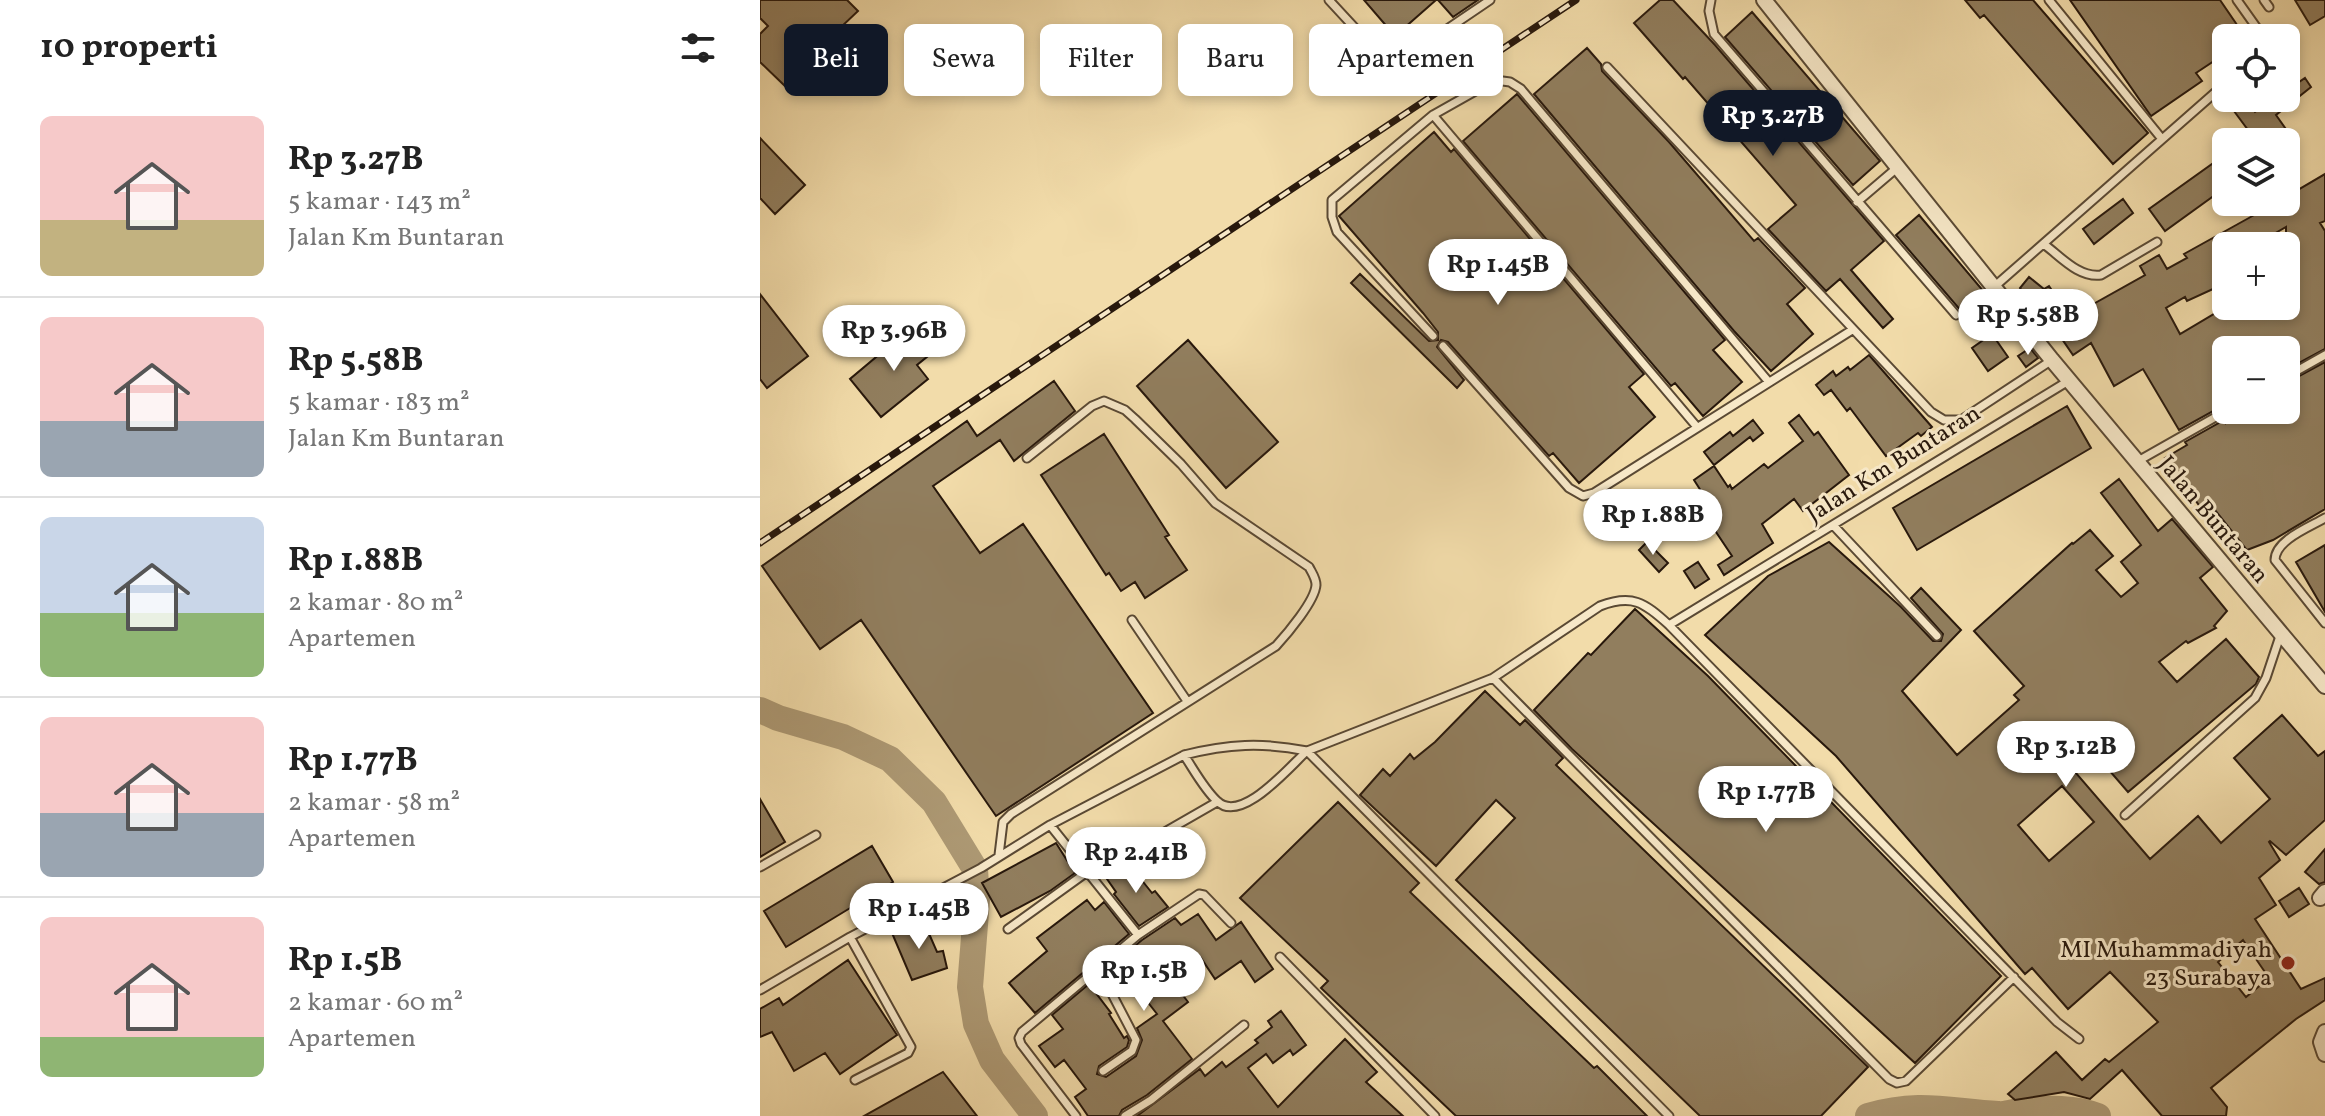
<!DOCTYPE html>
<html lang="id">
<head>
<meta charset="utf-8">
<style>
  :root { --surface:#fff; --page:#f6f6f6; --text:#222; --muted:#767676; --line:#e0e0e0; --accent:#111827 }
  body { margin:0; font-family:Vollkorn,serif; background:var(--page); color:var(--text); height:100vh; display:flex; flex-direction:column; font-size:30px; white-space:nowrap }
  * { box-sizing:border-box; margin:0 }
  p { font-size:26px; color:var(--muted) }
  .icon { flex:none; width:44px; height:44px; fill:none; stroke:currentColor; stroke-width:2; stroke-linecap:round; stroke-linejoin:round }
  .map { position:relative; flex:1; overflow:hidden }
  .drawer { display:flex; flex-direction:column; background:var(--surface); width:760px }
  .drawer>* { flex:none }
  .top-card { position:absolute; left:24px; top:24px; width:760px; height:72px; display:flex; gap:16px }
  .controls { position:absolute; left:1452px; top:24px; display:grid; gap:16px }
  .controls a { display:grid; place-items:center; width:88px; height:88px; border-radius:12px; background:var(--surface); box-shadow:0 4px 12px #0003; font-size:40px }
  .price { position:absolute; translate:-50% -68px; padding:0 18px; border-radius:28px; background:#fff; color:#222; font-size:26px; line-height:52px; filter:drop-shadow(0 2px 4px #0008) }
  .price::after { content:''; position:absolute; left:50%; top:48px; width:24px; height:18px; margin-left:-12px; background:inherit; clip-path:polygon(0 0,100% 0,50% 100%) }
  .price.current { background:var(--accent); color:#fff }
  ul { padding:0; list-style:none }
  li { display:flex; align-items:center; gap:24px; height:200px; padding:0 40px }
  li+li { border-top:2px solid var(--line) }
  li span { display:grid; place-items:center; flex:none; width:224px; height:160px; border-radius:12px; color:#555 }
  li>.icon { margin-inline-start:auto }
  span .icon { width:96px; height:96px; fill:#fffc; stroke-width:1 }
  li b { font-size:34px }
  h2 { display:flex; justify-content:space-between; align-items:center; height:96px; padding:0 40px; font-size:34px }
  .chip { padding:0 28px; border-radius:12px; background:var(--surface); box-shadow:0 4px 12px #0003; font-size:28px; line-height:72px }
  .chip.current { background:var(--accent); color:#fff }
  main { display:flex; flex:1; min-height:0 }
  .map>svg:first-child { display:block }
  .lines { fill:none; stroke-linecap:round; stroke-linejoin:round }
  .river { stroke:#ad9974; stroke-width:26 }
  .building { fill:#917e5e; stroke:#28180c; stroke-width:2; fill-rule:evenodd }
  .service-casing { stroke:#5a4934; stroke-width:11 }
  .minor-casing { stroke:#5a4934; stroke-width:18 }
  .service { stroke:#f7e8c8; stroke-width:7 }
  .minor { stroke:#f7e8c8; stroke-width:14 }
  .rail-casing { stroke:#28180c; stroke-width:7 }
  .rail { stroke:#f7e8c8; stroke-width:4; stroke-dasharray:12; stroke-linecap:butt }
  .poi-dot { fill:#8f2418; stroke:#f7e8c8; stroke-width:3 }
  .labels { text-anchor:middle; stroke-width:6; stroke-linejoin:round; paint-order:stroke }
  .street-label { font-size:24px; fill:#28180c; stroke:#f7e8c8 }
  .poi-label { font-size:24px; fill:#28180c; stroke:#f7e8c8; text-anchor:end }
</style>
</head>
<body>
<main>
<section class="drawer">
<h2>10 properti<svg class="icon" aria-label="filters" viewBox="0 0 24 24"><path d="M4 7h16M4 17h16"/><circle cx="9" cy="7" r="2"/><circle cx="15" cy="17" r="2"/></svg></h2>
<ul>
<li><span style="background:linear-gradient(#f6c9c9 65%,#c2b280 0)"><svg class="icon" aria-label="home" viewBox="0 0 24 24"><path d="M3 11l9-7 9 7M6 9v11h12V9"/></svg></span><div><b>Rp 3.27B</b><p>5 kamar · 143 m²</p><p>Jalan Km Buntaran</p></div></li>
<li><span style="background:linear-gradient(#f6c9c9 65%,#9aa5b1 0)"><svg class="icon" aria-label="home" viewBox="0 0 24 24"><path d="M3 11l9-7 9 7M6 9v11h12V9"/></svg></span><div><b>Rp 5.58B</b><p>5 kamar · 183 m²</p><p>Jalan Km Buntaran</p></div></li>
<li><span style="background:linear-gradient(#c9d6e8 60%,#8fb573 0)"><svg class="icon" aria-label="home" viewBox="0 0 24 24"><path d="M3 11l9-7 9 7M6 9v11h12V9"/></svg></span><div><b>Rp 1.88B</b><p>2 kamar · 80 m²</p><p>Apartemen</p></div></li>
<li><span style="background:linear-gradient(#f6c9c9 60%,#9aa5b1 0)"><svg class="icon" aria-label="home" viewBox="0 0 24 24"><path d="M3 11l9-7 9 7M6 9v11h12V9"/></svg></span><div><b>Rp 1.77B</b><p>2 kamar · 58 m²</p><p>Apartemen</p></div></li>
<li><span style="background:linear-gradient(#f6c9c9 75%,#8fb573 0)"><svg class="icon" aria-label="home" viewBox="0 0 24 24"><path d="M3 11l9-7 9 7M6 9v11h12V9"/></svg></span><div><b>Rp 1.5B</b><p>2 kamar · 60 m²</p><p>Apartemen</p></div></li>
</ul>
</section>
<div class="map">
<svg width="1565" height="1116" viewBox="0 0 1565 1116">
  <rect width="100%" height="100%" fill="#f2dcaa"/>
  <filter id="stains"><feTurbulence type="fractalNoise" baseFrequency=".0025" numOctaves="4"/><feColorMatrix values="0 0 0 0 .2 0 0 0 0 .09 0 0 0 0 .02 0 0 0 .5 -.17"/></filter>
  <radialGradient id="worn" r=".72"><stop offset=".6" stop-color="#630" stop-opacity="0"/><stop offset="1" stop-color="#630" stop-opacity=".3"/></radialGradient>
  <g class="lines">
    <path class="river" d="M0 710 18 718 83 737 130 759 174 802 215 869 217 900 210 987 216 1024 232 1060 275 1116
      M1108 1116C1159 1101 1188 1111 1238 1114 1247 1115 1255 1111 1263 1110 1288 1108 1315 1107 1338 1116"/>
  </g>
  <path class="building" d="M0 0H87L98 11 42 64 45 68 26 87 0 62V34L8 26 0 18Z
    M604 0H676L635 36Z
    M678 0H718L693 17Z
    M900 0H913L955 45 1124 241 1091 270 1133 319 1123 328 1080 279 1066 291 1008 229 1036 205 925 77 923 79 874 23Z
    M1205 0H1273L1388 133 1353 164 1224 15 1220 18Z
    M1310 0H1460L1486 38H1466V53L1436 73 1442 81 1391 116Z
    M1535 0H1565V16L1550 25Z
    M992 12 1120 161 1093 185 965 37Z
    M827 48 841 64 842 71 909 142 994 241 998 238 1045 288 1027 304 1053 334 1011 371 974 331 774 94Z
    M1545 78 1551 87 1516 115 1535 142H1497L1468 103 1474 98H1484L1495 112 1515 98H1522L1526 103V91Z
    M757 94 965 340 953 350 982 382 943 416 915 383 911 386 703 141Z
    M674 132 691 152 694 149 884 374 869 387 895 417 819 483 793 453 789 456 688 342 681 340 677 347 704 380 697 388 591 283 600 274 669 341 678 340V332L663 313 579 216Z
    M0 138 45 185 15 214 0 198Z
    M1466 154V187L1405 231 1389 209Z
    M1565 174V221L1560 223 1565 231V349L1526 370V350H1466V404L1419 430 1383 369 1354 386 1331 343 1313 355 1291 323 1288 325 1260 288 1269 277 1284 289 1289 286 1308 314 1316 308 1319 312 1385 275 1380 266 1399 255 1407 269 1427 258 1424 254 1505 209 1518 202H1526V197ZM1526 227V306H1454L1457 312 1420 334 1406 308 1425 297 1427 301 1466 283V246H1493Z
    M1363 199 1373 213 1334 244 1323 229Z
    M1159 215 1230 299 1208 319 1136 235Z
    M0 294 48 356 7 388 0 379Z
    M152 327 173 352 157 365 168 379 121 417 90 379Z
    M1232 334 1248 357 1228 371 1212 348Z
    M428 340 518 442 466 488 377 386Z
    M1270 348 1278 358 1266 367 1258 356Z
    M1109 355 1172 427 1161 436 1158 433 1126 456 1090 408 1087 411 1071 390 1064 395 1056 385 1073 371 1076 376 1088 367 1090 370Z
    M1565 362V509L1513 540 1487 550 1455 510 1446 515 1405 458 1427 445 1425 442 1466 419V423L1488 410H1526V383Z
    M294 381 315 411 254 461 240 440 173 486 220 553 263 524 393 713 236 816 101 620 60 649 2 566 207 421 217 436Z
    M1307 406 1331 448 1157 550 1133 508Z
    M1039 415 1054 435 1058 432 1089 475 1043 511 1034 499 1002 524 1013 543 964 575 958 565 972 556 942 511 950 505 934 480 954 466 968 487 970 485 972 489 1004 464 1008 468 1043 441 1029 423Z
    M993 420 1003 433 993 441 990 437 954 465 944 452 970 432 973 436Z
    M344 434 409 535 405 537 427 570 385 598 375 582 361 591 349 573 346 575 281 475Z
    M1359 479 1398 531 1412 519 1453 567 1440 578 1467 611 1454 626 1456 628 1428 643 1426 641 1399 662 1417 682 1466 639 1499 677 1496 684 1368 792 1323 740 1303 758 1390 859 1438 816 1461 843 1510 799 1474 758 1522 715 1558 756 1565 751V820L1526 855 1510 841 1509 842 1520 860 1499 878 1516 905 1495 919 1541 989 1565 978V1000L1536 1019 1451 1088 1467 1107 1466 1116H1402L1362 1070 1330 1099 1304 1092 1255 1100 1248 1094 1296 1052 1322 1080 1345 1059 1349 1062 1398 1022 1350 972 1308 1009 1272 968 1265 974 1076 756 945 635 1008 576 1069 542 1141 607 1173 641H1181L1183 634 1151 598 1161 588 1201 630 1142 691 1197 755 1259 700 1254 695 1264 686 1214 631 1312 543 1313 544 1330 530 1353 556 1336 570 1361 597 1378 583 1361 562 1381 545 1341 493ZM1302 786 1334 822 1289 861 1258 825ZM1483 940 1509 978 1486 997 1458 962Z
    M887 542 908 563 899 572 879 550Z
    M1565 545V612L1536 562Z
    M938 562 949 579 935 588 924 571Z
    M875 609 948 676 1241 976 1155 1063 812 749 774 710 828 653 831 655Z
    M725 691 760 725 765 720 803 758 796 765 1108 1067 1061 1116H940L696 880 755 818 736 800 676 866 600 795 623 769 630 776 650 754 654 759 675 742Z
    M0 799 25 842 0 857Z
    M578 802 659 883 650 892 834 1068 837 1066 887 1116H696L561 988 568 981 480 898Z
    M296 843 315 873 290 891 241 917 222 883Z
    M112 846 133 882 26 947 4 911Z
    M1565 849V882L1559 884 1545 872Z
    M368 863 392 893 395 891 408 907 379 926 354 894 356 892 347 879Z
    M1539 888 1549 904 1529 917 1519 901Z
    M327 900 335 910 344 902 369 934 275 1013 249 983 287 951 277 938Z
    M438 914 456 940 481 922 513 969 495 982 481 961 455 979 441 958 412 981 428 1002 403 1021 432 1059 387 1095 362 1110 359 1116H328L315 1097 326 1089 304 1060 295 1067 279 1046 303 1029 292 1015 329 984 351 1013 349 1014 364 1038 367 1036 369 1040 367 1047 339 1066 337 1074 346 1077 376 1056 382 1040 377 1028 397 1014 375 986 369 991 351 966 382 940 415 918 421 925Z
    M163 920 177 952 183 951 187 968 152 980 132 933Z
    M88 960 137 1035 80 1074 65 1053 34 1071 12 1032 0 1037V1009L19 998 23 1005Z
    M521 1011 546 1045 533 1055 530 1050 513 1063 506 1054 488 1068 518 1107 585 1039 617 1072 606 1082 643 1116H377L440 1069 445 1076 462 1062 466 1067 498 1043 495 1040 512 1027 508 1021Z
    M183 1072 217 1116H104Z"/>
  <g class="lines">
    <g class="service-casing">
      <path id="service" d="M569 0 618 53C630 59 637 58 649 55L730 0
        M951 0 949 11 954 34 1196 315
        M1289 0 1402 139
        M1477 0 1504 38
        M1504 0 1509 7
        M847 67 1171 412 1184 420H1201L1292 360
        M673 115 937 427
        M1097 202 1138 167
        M1285 245C1301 257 1319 278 1341 275L1397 242
        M1234 287 1466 83
        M673 336 577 232 572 217V200L673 115 735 80 750 82 761 89 1008 381
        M683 346 809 488 823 496 834 493 1092 330
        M1526 377 1565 355
        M1378 461 1468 410
        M1565 518C1550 527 1515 540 1515 560L1565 623
        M1073 525 1177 636
        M372 620 427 701
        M909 625 1297 1022 1319 1039
        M733 678 1129 1079 1137 1083 1146 1081 1254 977
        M424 755C468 744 502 742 547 751L733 678 840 606C872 594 884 602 909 625L1310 380
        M1365 815 1495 698 1506 678 1521 633
        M290 825 378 935 439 894 444 895 471 923
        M370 852 457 802
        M239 855 243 822 251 814 516 646C527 634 555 601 556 585 556 578 552 573 549 567L455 503 421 464 375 419 365 410 344 401 332 406 267 458
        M0 867 56 835
        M248 929 327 872
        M90 937 151 1047 148 1053 95 1080
        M520 957 675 1116
        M339 969 376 1040 372 1051 343 1071
        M0 990 90 937 221 868 290 825 424 755C434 770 444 789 457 801 481 825 529 767 547 751L909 1116
        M316 1116 261 1044 259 1038 262 1032 378 935
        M365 1116 391 1100 484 1025"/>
    </g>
    <g class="minor-casing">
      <path id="minor" d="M1004 0 1292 360 1565 686
        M1560 898 1565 892
        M1565 1032 1561 1042 1565 1054"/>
    </g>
    <use href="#service" class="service"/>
    <use href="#minor" class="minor"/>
    <g class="rail-casing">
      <path id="rail" d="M0 543 816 0"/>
    </g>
    <use href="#rail" class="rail"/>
  </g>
  <circle class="poi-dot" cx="1528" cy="963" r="8"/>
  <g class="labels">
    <g class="street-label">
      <text transform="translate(1133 463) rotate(-32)" y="8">Jalan Km Buntaran</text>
      <text transform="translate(1454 519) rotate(50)" y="8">Jalan Buntaran</text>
    </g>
    <g class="poi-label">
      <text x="1512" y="957">MI Muhammadiyah<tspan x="1512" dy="28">23 Surabaya</tspan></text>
    </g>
  </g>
  <rect width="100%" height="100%" filter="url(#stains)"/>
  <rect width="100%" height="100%" fill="url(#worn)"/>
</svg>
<div class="controls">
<a><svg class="icon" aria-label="locate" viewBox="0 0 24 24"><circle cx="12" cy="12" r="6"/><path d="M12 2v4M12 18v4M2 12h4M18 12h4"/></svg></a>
<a><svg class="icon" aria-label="layers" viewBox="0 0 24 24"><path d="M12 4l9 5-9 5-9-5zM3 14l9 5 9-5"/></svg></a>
<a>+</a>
<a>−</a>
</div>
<b class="price current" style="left:1013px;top:158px">Rp 3.27B</b>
<b class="price" style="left:738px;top:307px">Rp 1.45B</b>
<b class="price" style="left:1268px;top:357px">Rp 5.58B</b>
<b class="price" style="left:134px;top:373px">Rp 3.96B</b>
<b class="price" style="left:893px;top:557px">Rp 1.88B</b>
<b class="price" style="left:1306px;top:789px">Rp 3.12B</b>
<b class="price" style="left:1006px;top:834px">Rp 1.77B</b>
<b class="price" style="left:376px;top:895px">Rp 2.41B</b>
<b class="price" style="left:159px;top:951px">Rp 1.45B</b>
<b class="price" style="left:384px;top:1013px">Rp 1.5B</b>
<div class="top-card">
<a class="chip current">Beli</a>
<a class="chip">Sewa</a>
<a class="chip">Filter</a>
<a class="chip">Baru</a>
<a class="chip">Apartemen</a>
</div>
</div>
</main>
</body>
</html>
